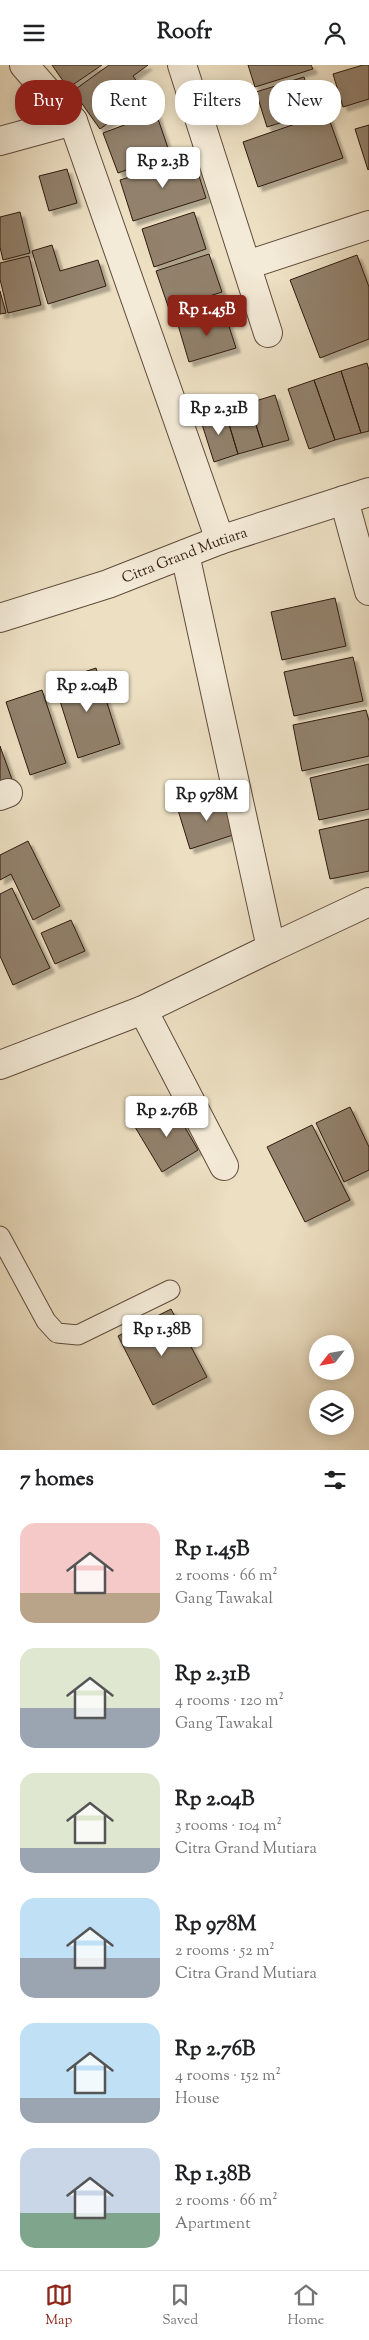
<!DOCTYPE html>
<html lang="en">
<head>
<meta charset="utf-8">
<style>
  :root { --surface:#fff; --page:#f6f6f6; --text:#202124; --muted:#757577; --line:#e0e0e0; --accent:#8f2418 }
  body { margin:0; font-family:"Sorts Mill Goudy",serif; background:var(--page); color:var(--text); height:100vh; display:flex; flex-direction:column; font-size:19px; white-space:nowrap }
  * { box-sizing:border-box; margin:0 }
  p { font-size:16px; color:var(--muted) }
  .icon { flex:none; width:28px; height:28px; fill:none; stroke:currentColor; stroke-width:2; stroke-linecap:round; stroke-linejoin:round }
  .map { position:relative; height:1385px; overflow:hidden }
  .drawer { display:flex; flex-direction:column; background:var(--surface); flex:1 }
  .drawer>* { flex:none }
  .top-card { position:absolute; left:15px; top:15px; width:340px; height:45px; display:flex; gap:10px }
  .needle { width:32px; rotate:239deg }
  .buttons { position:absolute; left:309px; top:1270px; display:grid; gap:10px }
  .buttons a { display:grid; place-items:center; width:45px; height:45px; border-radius:50%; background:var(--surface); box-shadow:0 2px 12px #0003; font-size:25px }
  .price { position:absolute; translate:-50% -42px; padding:0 11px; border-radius:5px; background:#fff; color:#222; font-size:16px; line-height:32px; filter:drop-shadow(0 1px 2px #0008) }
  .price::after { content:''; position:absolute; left:50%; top:30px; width:15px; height:11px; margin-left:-8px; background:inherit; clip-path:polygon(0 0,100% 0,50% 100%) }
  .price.active { background:var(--accent); color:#fff }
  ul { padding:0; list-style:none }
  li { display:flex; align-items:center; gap:15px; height:125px; padding:0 20px }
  li span { display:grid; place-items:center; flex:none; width:140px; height:100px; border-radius:15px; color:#555 }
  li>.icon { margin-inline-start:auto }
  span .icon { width:60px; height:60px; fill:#fffc; stroke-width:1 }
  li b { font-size:21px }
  h2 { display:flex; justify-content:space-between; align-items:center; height:60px; padding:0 20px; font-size:21px }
  .tag { padding:0 18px; border-radius:20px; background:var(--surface); box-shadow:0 2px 12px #0003; font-size:18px; line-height:45px }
  .tag.active { background:var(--accent); color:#fff }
  header { display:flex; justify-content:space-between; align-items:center; height:65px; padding:0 20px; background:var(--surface); font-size:22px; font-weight:700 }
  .tabs { display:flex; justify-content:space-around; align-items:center; height:70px; border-top:1px solid var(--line); background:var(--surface); font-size:14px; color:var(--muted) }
  .tabs a { display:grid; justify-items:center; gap:2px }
  .tabs .active { color:var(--accent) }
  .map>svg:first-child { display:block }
  .building { fill:#92816c; stroke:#311b0f; filter:url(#shadow) }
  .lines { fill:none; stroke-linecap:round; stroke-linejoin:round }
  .service-casing { stroke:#604c3c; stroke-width:21 }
  .minor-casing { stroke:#604c3c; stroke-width:30 }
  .service { stroke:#f3ead7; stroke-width:19 }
  .minor { stroke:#f3ead7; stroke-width:28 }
  .labels { text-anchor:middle; stroke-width:4; stroke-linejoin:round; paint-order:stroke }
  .street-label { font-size:15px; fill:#311b0f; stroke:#f3ead7 }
</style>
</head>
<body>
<header><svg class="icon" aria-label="menu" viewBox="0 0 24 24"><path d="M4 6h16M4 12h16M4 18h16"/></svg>Roofr<svg class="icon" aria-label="person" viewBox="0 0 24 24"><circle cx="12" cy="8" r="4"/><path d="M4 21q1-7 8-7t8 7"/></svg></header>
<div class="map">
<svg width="369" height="1385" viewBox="0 0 369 1385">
  <defs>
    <filter id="shadow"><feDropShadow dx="4.5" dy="4.5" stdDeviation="1" flood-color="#0004"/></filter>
  </defs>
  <rect width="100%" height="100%" fill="#ecdfc2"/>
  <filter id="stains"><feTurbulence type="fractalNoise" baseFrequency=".004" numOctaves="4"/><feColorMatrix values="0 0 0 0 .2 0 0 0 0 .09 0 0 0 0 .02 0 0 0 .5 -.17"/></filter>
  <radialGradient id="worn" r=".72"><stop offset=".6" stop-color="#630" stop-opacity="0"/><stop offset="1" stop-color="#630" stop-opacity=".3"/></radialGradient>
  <path class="building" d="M52 0H102L68 23Z
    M109 0H148L133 11 146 30 100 64 73 26Z
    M248 0H311L313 4 255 22Z
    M363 0H369V34L343 42 333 9Z
    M304 12 315 47 267 62 256 27Z
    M156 48 170 89 118 108 103 68Z
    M327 48 343 93 258 122 243 77Z
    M369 60V104L368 105 355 64Z
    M193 92 206 133 133 156 120 115Z
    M67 104 77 138 49 146 39 111Z
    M20 147 30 188 3 195 0 182V152Z
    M194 147 206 184 154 202 142 164Z
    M52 180 60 206 98 195 106 221 48 239 32 186Z
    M209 189 222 227 169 244 156 206Z
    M357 190 369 222V274L320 293 290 215Z
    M29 191 41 240 8 248 0 214V198Z
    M0 226 6 248 0 249Z
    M224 246 236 283 189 297 178 260Z
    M367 298 369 305V366L361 368 341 306Z
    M341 306 361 368 335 375 314 315Z
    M314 315 335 375 309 384 288 324Z
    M275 330 289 375 263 382 249 338Z
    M249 338 263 382 238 389 225 346Z
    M225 346 238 389 214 397 200 353Z
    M335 533 346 581 282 595 271 547Z
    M353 592 363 636 294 651 284 607Z
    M96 603 120 679 78 693 54 617Z
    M42 625 66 698 30 710 6 637Z
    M366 645 369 656V691L302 706 293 660Z
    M0 681 14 720 0 726Z
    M369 699V744L319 755 310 713Z
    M224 730 236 769 190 784 178 745Z
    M369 754V806L330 814 319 765Z
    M28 776 60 841 33 855 11 809 0 815V790Z
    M12 823 50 903 13 920 0 891V829Z
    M71 855 85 886 55 899 41 868Z
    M172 1040 198 1085 162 1107 135 1062Z
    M350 1042 369 1082V1105L344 1117 316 1058Z
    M312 1060 350 1135 305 1157 267 1082Z
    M171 1244 207 1312 153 1340 118 1271Z"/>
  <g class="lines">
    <g class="service-casing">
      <path id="service" d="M0 1171 46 1256 57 1268 78 1270 170 1225"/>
    </g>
    <g class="minor-casing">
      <g id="minor">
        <path d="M24 0 73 56 220 475"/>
        <path d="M182 0 268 268"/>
        <path d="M0 76 73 56"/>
        <path d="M247 200 369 160"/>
        <path d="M344 435 369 526"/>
        <path d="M185 489 271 883 369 837"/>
        <path id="s1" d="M0 553 108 519 220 475 369 427"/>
        <path d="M0 731 8 728"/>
        <path d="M143 945 224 1101"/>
        <path d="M0 1000 143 945 271 883"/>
      </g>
    </g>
    <use href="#service" class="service"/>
    <use href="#minor" class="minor"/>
  </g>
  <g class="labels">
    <g class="street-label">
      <text dy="5" stroke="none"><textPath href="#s1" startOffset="195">Citra Grand Mutiara</textPath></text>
    </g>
  </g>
  <rect width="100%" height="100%" filter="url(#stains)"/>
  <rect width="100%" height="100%" fill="url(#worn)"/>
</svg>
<div class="buttons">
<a><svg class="needle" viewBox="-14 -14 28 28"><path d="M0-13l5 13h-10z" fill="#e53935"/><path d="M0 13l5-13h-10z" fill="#757577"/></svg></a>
<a><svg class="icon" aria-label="layers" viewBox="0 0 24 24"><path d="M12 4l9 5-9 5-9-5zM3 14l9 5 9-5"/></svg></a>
</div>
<b class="price" style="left:163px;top:124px">Rp 2.3B</b>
<b class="price active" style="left:207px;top:272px">Rp 1.45B</b>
<b class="price" style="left:219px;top:371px">Rp 2.31B</b>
<b class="price" style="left:87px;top:648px">Rp 2.04B</b>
<b class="price" style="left:207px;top:757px">Rp 978M</b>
<b class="price" style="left:167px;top:1073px">Rp 2.76B</b>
<b class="price" style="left:162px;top:1292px">Rp 1.38B</b>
<div class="top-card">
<a class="tag active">Buy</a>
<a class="tag">Rent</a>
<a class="tag">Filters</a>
<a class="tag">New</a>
</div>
</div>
<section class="drawer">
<h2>7 homes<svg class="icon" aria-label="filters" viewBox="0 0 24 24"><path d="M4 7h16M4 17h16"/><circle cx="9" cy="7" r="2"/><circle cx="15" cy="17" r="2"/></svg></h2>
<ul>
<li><span style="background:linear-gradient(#f6c9c9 70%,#b9a48a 0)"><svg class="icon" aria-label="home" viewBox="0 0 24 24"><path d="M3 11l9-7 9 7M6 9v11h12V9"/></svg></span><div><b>Rp 1.45B</b><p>2 rooms · 66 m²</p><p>Gang Tawakal</p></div></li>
<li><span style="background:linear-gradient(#dfe7d0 60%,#9aa5b1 0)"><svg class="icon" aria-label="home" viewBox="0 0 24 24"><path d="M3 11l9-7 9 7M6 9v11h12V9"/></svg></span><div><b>Rp 2.31B</b><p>4 rooms · 120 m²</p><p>Gang Tawakal</p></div></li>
<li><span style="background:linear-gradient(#dfe7d0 75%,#9aa5b1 0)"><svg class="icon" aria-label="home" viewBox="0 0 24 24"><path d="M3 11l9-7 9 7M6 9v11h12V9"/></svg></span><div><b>Rp 2.04B</b><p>3 rooms · 104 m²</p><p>Citra Grand Mutiara</p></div></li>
<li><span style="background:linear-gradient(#bfe0f5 60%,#9aa5b1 0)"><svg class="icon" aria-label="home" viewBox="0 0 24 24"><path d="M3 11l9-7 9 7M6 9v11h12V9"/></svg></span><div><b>Rp 978M</b><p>2 rooms · 52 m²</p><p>Citra Grand Mutiara</p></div></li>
<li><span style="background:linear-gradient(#bfe0f5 75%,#9aa5b1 0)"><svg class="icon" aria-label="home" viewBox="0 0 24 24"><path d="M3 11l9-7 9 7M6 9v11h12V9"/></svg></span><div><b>Rp 2.76B</b><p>4 rooms · 152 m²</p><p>House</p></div></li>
<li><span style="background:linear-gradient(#c9d6e8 65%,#7fa58c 0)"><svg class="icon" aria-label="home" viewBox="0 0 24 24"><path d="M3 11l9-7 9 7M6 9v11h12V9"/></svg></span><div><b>Rp 1.38B</b><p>2 rooms · 66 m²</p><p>Apartment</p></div></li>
</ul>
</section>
<nav class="tabs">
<a class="active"><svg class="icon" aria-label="map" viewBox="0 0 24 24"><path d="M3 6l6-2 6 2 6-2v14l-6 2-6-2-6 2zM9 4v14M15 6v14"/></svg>Map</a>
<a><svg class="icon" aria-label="saved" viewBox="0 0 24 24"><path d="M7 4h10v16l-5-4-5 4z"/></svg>Saved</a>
<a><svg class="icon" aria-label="home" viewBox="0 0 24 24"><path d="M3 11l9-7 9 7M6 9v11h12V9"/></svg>Home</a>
</nav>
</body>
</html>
